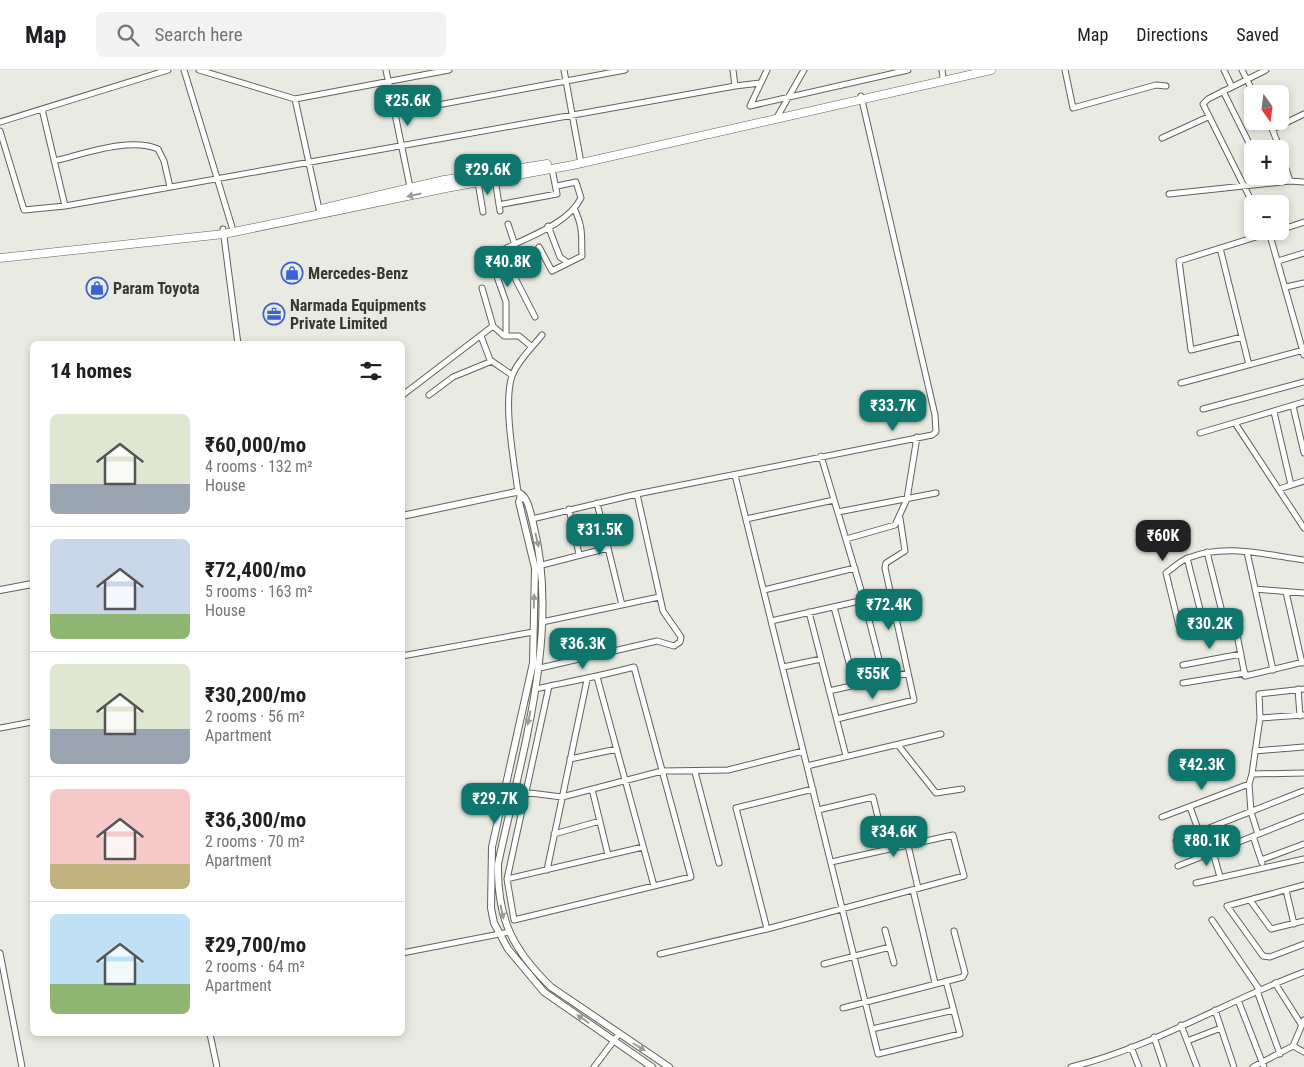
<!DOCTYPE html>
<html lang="en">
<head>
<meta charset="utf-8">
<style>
  :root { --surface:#fff; --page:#f2f2f2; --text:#202124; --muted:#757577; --line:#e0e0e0; --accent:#0f766e }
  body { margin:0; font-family:"Roboto Condensed",sans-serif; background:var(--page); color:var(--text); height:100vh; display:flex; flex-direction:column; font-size:19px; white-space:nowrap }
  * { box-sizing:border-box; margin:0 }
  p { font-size:16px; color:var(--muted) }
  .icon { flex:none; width:28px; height:28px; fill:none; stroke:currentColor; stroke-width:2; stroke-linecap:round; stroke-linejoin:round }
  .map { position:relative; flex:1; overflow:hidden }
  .sheet { position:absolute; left:30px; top:271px; width:375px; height:695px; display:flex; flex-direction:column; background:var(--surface); border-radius:8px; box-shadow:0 2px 8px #0003 }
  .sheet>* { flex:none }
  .needle { width:32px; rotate:166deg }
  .tools { position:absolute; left:1244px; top:15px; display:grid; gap:10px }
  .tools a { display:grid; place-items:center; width:45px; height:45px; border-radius:8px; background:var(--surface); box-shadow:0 2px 8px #0003; font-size:25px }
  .price { position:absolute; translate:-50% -42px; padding:0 11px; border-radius:10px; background:var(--accent); color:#fff; font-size:16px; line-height:32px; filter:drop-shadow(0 1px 2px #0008) }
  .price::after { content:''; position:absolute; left:50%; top:30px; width:15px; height:11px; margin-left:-8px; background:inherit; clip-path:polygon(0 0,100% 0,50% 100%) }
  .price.selected { background:#222; color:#fff }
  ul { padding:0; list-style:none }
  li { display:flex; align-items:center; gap:15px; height:125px; padding:0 20px }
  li+li { border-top:1px solid var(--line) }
  li span { display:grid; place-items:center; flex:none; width:140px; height:100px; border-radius:8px; color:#555 }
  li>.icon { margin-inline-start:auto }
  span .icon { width:60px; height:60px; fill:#fffc; stroke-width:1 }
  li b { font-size:21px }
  h2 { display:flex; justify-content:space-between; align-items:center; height:60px; padding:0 20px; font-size:21px }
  header { display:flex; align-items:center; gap:30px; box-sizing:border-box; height:70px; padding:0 25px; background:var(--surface); border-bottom:1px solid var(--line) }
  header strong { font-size:24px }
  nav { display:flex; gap:28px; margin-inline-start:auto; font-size:18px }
  .search { width:350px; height:45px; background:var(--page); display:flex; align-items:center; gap:12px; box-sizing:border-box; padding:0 18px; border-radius:8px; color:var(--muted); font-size:19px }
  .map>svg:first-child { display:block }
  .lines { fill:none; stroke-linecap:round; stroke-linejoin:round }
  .minor-casing { stroke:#62625a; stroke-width:7 }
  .tertiary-casing { stroke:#62625a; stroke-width:8 }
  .primary-casing { stroke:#62625a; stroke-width:9 }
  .minor { stroke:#fff; stroke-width:5 }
  .tertiary { stroke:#fff; stroke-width:6 }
  .primary { stroke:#fff; stroke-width:8 }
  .oneway { fill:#9b9b99 }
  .labels { text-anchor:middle; stroke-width:4.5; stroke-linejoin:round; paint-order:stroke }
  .poi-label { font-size:16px; font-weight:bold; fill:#373733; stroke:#e9eae1; text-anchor:start }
</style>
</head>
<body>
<header>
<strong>Map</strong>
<div class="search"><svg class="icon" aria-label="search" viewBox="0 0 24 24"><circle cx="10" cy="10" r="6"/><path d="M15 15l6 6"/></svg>Search here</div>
<nav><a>Map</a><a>Directions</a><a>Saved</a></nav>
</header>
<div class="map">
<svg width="1304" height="997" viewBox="0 0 1304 997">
  <rect width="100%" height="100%" fill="#e9eae1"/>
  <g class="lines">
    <g class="minor-casing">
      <path id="minor" d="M184 0 232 157
        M199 0 295 29 449 0
        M386 0 410 117
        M564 0 581 93
        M942 0 943 7
        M1065 0 1073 38 1156 15 1166 16
        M1224 0 1232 17
        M1242 0 1254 24
        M735 16 760 13
        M1223 21 1252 79
        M295 29 319 139
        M750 36 908 0
        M750 36 767 0
        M42 39 65 136
        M395 43 625 0
        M776 49 804 0
        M1269 51 1280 79
        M0 52 168 0
        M1273 59 1304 44
        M0 61 24 140 65 136 735 16 733 0
        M1162 68 1208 47
        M1280 80 1290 111
        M54 91C84 84 129 67 158 79L164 91 170 117
        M495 109 500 141
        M478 112 483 142
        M1169 124 1290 111 1304 112
        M503 134 557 124 552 99
        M1253 134 1203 34 1208 29 1266 0
        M508 154 515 175
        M548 156 560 187 568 193
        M223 159 238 274
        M1280 160 1304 152
        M1269 162 1304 285
        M539 177 552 201 582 186C581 166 584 159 574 138
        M507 178 516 210 535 247
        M1220 178 1249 295
        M1278 191 1304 183
        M1286 217 1304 213
        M493 256 504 266H519L532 277
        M481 266 490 290 512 305
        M506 266V232L490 187C516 170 566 158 581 128L576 112 557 116
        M1242 267 1191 280 1179 191 1275 161
        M1181 313 1304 280
        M404 324 493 256 482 218
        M429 325 453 307 492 291
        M1293 336 1304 383
        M1203 339 1304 312
        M1274 342 1291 415
        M1235 353 1304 458
        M1200 363 1304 332
        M821 386 864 530 884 609
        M735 405 878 984 960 964 946 911
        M1279 419 1304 411
        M518 422C514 392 503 333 512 306 518 290 532 278 542 265
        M597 433 622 535
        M569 439 579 484
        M838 442 936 423
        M532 449 637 424 932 365 936 362 935 345C911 238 885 133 861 26
        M746 449 834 430
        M846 469 895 455 907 429 917 367
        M1207 482 1223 546
        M1247 482 1273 600
        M1187 488 1203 551
        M542 495 608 478
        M1255 519 1304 523
        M764 520 855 498
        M1286 522 1302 593
        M834 537 855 615
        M809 542 846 686
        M1239 543 1179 556 1166 503C1173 498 1180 491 1188 488 1225 473 1267 485 1304 490
        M1233 544 1245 606 1304 592
        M771 551 864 530
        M542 552 659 527
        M402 586 533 562
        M1183 595 1241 584
        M783 597 821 589
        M540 598 657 571 674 576 680 572 681 567 663 541 637 424
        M597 607 654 816
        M1183 613 1245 603
        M535 619C568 612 601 606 634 597L691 807 514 850 507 809 549 616
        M1298 619 1300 646
        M829 621 908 603
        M1260 648 1304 645
        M837 649 914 630 885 498 886 493 905 481 900 448
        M0 658 32 652
        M898 675 936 723 962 719
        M1255 681 1304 677
        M570 689 617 679
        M807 696 941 664
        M695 702 719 793
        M1252 704 1304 703
        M592 719 608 785
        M514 721 562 727 662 701 728 700 803 681
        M1190 737 1199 762
        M818 740 873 727 886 780
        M1162 747 1249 714
        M554 764 600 751
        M1258 764 1251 742 1249 714 1252 704 1260 648 1259 624 1304 619
        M1253 766 1262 793
        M1176 771 1303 721
        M908 775 918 818
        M1213 782 1220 807
        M1261 790 1304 774
        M1178 796 1304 746
        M547 800 587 610
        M507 809 643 777
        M1196 813 1304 789
        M1304 815 1227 836 1263 886 1270 887 1304 874
        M913 820 935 913
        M1286 820 1294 854
        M1250 830 1271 859 1304 851
        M1212 850 1259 919
        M767 859 736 738 813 719
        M885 860 894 893
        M0 883 22 997
        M402 883 510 862
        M660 884 767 859 964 806 953 765 831 792
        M824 894 890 877
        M1275 913 1301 954
        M1257 921 1280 984
        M1238 930 1264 997
        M843 938 963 907 965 903 954 861
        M1215 940 1234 997
        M1181 955 1197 997
        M872 959 954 940
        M210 964 217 997
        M1154 967 1164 997
        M1187 971 1221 958
        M1293 976 1304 982
        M1131 977 1139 997
        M594 997 619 964
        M1071 997C1151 978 1226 931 1304 902
        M1253 997 1293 976 1304 950"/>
    </g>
    <g class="tertiary-casing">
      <path id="tertiary" d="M521 425 519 432 535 498 533 593 492 777 491 838 494 853 508 879 544 922 652 997
        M402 446 516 422C528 424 530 442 533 453 561 562 521 686 498 794 497 848 512 879 551 917L669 997
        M0 520 32 514"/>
    </g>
    <g class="primary-casing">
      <path id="primary" d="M321 139 444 110 547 94
        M0 188 224 164 446 118 573 95 991 0"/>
    </g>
    <use href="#minor" class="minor"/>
    <use href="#tertiary" class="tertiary"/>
    <use href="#primary" class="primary"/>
  </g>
  <defs><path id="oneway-solid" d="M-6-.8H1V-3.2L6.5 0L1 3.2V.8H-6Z" transform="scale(1.25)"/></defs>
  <g class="oneway">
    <use href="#oneway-solid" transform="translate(414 125) rotate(168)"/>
    <use href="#oneway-solid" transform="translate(537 470) rotate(77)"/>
    <use href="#oneway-solid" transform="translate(534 531) rotate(-89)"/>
    <use href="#oneway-solid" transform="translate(529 648) rotate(102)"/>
    <use href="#oneway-solid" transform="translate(502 842) rotate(78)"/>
    <use href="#oneway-solid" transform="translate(583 949) rotate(-145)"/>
    <use href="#oneway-solid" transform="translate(639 977) rotate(32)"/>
  </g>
  <defs>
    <g id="shop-ring" transform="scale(1.125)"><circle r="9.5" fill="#e9eae1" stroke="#3963d3" stroke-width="1.5"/><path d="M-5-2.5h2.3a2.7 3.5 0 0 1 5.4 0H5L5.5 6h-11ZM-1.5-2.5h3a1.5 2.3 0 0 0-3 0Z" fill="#3963d3"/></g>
    <g id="office-ring" transform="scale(1.125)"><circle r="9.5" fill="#e9eae1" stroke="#3963d3" stroke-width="1.5"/><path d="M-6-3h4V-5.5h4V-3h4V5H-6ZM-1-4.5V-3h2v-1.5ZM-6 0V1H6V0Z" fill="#3963d3"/></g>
  </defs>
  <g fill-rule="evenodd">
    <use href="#shop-ring" x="292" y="203"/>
    <use href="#shop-ring" x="97" y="218"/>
    <use href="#office-ring" x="274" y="244"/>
  </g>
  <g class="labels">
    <g class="poi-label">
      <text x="308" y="209">Mercedes-Benz</text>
      <text x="113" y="224">Param Toyota</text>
      <text x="290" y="241">Narmada Equipments<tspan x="290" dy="18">Private Limited</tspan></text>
    </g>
  </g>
</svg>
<div class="tools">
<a><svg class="needle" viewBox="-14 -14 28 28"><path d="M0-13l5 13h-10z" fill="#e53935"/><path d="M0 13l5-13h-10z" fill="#757577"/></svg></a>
<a>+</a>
<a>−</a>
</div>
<b class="price" style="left:408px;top:57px">₹25.6K</b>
<b class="price" style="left:488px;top:126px">₹29.6K</b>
<b class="price" style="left:508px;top:218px">₹40.8K</b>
<b class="price" style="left:893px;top:362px">₹33.7K</b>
<b class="price" style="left:600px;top:486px">₹31.5K</b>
<b class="price selected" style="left:1163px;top:492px">₹60K</b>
<b class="price" style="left:889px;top:561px">₹72.4K</b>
<b class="price" style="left:1210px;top:580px">₹30.2K</b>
<b class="price" style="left:583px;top:600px">₹36.3K</b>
<b class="price" style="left:873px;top:630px">₹55K</b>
<b class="price" style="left:1202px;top:721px">₹42.3K</b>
<b class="price" style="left:495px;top:755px">₹29.7K</b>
<b class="price" style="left:894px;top:788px">₹34.6K</b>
<b class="price" style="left:1207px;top:797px">₹80.1K</b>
<section class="sheet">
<h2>14 homes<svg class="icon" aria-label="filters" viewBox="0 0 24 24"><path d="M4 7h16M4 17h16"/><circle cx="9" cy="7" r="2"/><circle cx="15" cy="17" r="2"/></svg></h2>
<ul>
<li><span style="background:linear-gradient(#dfe7d0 70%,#9aa5b1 0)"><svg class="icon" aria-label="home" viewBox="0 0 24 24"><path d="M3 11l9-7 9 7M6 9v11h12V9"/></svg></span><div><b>₹60,000/mo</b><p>4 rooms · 132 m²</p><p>House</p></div></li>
<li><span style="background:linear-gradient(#c9d6e8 75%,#8fb573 0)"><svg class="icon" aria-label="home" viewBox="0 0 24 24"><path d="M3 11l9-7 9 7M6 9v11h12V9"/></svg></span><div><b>₹72,400/mo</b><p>5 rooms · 163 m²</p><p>House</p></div></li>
<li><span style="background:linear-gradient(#dfe7d0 65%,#9aa5b1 0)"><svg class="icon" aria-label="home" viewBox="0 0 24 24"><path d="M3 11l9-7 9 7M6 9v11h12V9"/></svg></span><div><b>₹30,200/mo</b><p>2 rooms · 56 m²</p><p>Apartment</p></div></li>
<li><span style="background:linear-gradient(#f6c9c9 75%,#c2b280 0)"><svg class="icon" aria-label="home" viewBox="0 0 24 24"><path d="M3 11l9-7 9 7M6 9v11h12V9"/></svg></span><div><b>₹36,300/mo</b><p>2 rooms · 70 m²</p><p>Apartment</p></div></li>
<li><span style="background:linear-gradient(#bfe0f5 70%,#8fb573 0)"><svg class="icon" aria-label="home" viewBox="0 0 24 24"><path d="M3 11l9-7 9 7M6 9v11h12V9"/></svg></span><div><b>₹29,700/mo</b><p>2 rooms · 64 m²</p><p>Apartment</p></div></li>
</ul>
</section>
</div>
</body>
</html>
